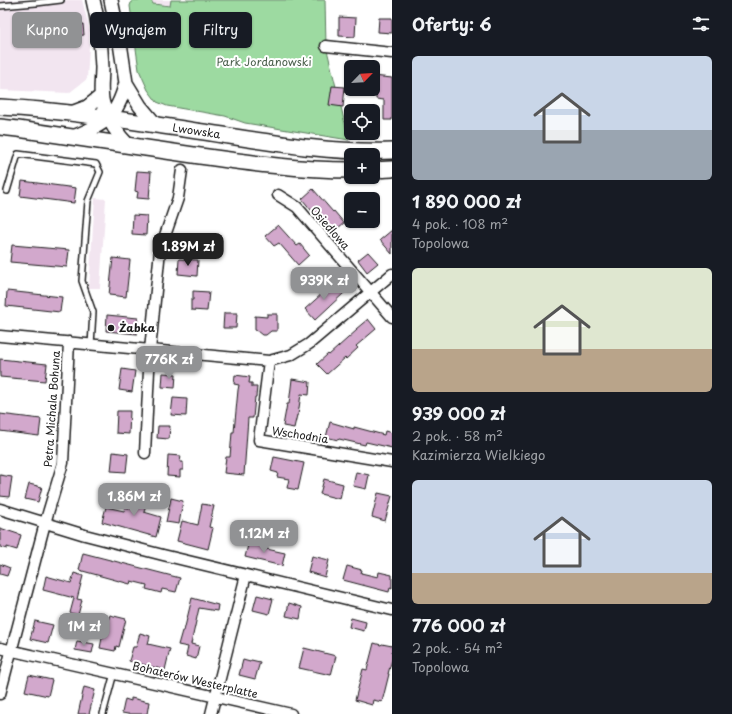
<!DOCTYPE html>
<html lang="pl">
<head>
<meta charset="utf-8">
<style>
  :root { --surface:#171b24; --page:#242831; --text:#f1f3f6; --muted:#9ea1a6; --accent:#919294 }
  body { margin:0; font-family:"Playpen Sans",sans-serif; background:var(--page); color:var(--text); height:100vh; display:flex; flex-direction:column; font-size:15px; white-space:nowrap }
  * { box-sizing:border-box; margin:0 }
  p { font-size:13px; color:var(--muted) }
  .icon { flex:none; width:22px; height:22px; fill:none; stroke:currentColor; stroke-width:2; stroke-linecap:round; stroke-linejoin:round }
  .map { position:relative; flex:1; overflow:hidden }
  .panel { display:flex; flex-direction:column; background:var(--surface); width:340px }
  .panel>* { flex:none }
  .hud { position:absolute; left:12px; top:12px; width:320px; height:36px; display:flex; gap:8px }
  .needle { width:26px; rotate:65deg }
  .tools { position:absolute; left:344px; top:60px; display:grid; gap:8px }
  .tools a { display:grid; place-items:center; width:36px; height:36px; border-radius:6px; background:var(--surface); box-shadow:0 1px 3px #0004; font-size:20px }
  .price { position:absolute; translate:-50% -34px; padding:0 9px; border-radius:8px; background:var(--accent); color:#fff; font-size:13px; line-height:26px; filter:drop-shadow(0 1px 2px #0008) }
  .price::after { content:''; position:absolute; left:50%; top:24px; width:12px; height:9px; margin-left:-6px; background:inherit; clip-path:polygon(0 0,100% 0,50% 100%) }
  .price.active { background:#222; color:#fff }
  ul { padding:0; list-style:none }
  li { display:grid; align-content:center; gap:8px; height:212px; padding:0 20px }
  li span { display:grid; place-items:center; height:124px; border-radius:6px; color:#555 }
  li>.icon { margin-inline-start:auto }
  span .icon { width:72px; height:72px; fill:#fffc; stroke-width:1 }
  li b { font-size:17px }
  h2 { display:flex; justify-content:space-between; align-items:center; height:48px; padding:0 20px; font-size:17px }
  .chip { padding:0 14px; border-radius:6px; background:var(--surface); box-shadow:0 1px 3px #0004; font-size:14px; line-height:36px }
  .chip.active { background:var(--accent); color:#fff }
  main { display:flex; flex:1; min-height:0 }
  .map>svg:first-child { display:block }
  .built { fill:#f2e5f0 }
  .park { fill:#9ddaa1; stroke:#5c7b5e }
  .building { fill:#d2a8cc; stroke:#1c1c1c }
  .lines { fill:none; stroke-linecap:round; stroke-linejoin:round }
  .service-casing { stroke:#1c1c1c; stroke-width:8 }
  .minor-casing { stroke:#1c1c1c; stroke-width:13 }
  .tertiary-casing { stroke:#1c1c1c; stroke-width:16 }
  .secondary-casing { stroke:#1c1c1c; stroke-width:18 }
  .service { stroke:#fff; stroke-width:5 }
  .minor { stroke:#fff; stroke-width:10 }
  .tertiary { stroke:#fff; stroke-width:13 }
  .secondary { stroke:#fff; stroke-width:15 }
  .poi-dot { fill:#1c1c1c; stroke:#fff; stroke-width:1.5 }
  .labels { text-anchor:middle; stroke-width:4; stroke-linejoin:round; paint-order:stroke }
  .park-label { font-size:11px; fill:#495e4b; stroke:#fff }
  .street-label { font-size:11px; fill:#1c1c1c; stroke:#fff }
  .poi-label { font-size:11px; font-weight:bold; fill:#1c1c1c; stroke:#fff; text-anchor:start }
</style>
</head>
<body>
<main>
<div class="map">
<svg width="392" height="714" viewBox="0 0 392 714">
  <rect width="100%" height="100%" fill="#fff"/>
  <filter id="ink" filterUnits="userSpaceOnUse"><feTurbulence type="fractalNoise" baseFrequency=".025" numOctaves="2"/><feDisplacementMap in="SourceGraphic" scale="8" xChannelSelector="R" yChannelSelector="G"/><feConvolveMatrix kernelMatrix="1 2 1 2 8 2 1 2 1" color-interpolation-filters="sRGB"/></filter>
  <g filter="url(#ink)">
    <path class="built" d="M0 0H82L90 31 87 79 69 93 0 90Z
      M151 0H171V6L153 4Z
      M95 198 106 199 100 288H89Z"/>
    <path class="park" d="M132 0H151L153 4 170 6 171 0H325L326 46 349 140 245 123 225 116 167 106 157 102 148 90 139 70 130 6Z"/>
    <path class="building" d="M339 17 356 18 355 37 339 36Z
      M379 18H392V33L378 32Z
      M83 24 84 35 50 38 49 27Z
      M16 27H28L27 36 16 35Z
      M373 76 392 78V120H384V100L376 99V96H373Z
      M332 86 345 87 343 107 329 105Z
      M137 171 151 172 149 199 137 198 138 192 135 191Z
      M22 181 76 188 74 203 20 196Z
      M313 189 333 212 334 211 344 223 333 232 313 210 312 211 302 199Z
      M133 215 147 216 146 235 132 234Z
      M278 225 297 246 300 244 309 255 298 265 279 243 274 246 265 236Z
      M392 230V254L380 240Z
      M12 245 69 250 67 267 10 262Z
      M368 252 378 263 367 272 358 260Z
      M113 258 130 260 126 297 109 295Z
      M179 259 198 260 197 276 178 274Z
      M334 283 344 293 315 320 305 309 324 292 323 291Z
      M7 291 62 297 60 312 6 306Z
      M193 291 209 292 207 311 191 310V300H193Z
      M224 313H237L236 328H223Z
      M267 314H277V331H271L266 335H262L257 331 255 330V316L267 317Z
      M107 315 138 318 137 334 106 331Z
      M368 319 376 329 356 346 358 348 346 359 345 358 327 374 317 364 328 354 329 355 357 330 356 329Z
      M0 359 47 364 45 381 0 377Z
      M122 369 135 371 132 392 119 390Z
      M163 373 176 374 175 388 162 387Z
      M235 375 250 377 249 383H252V387H257L256 397H255L253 418H248L244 475 224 473 226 457H230L232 432H234L238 390 239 385 234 384Z
      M292 379 310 382 309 395 301 394 298 415H297L294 428 283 426 287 404H289Z
      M173 398 187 399 186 416 171 415Z
      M117 411H130L129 434 116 433Z
      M0 414 41 419 39 436 0 431Z
      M330 422 354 429V427L384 435 385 431 392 433V448L366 442 365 445 339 439 338 440 326 437Z
      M158 426H170L169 439 157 438Z
      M113 452 128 454 126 472 111 471Z
      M168 455 181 456 180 462H183V470H180V477L167 476Z
      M274 457 304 463 298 490 287 488 289 479 277 477 278 473 271 471Z
      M356 472 369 475 366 489 353 486Z
      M0 475 12 477 9 497 0 496Z
      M324 479 343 484 340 499 320 494Z
      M29 484 42 487 38 502 25 499Z
      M137 491 148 495 144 512 161 517 156 537 102 522 106 507 124 511 125 507 132 509Z
      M378 493 392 496 385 521 372 517Z
      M171 498 183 501 179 524 166 522Z
      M202 504 214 506 209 527 213 528 208 549 177 541 182 521 198 525Z
      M0 528 21 535 17 550 7 547V549L0 547Z
      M252 539 263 542 262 548 285 553 282 566 245 557 248 545H250Z
      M83 553 180 578 176 592 162 589 161 593 146 589 147 585 131 581 130 584 79 570Z
      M312 556 329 560 325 577 308 572Z
      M0 564 10 568 7 576 0 574Z
      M347 566 362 570 361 573 378 577 379 572 392 575V588L390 587 389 592 343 580Z
      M74 573 83 576 77 599 82 600 78 615 70 613 74 598 43 590 46 576 71 583Z
      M257 595 273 599 269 614 253 610Z
      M192 598 218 605 217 611 199 608 191 644 199 646 196 659 186 656 188 647 178 645 182 631H184Z
      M289 603 302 607 300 619 286 616Z
      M110 615 126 619 119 647 116 646 115 651 100 648 102 638H103Z
      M351 618 366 622 364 631 349 627Z
      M35 621 53 625 48 643 30 639Z
      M140 633 150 636 148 644 170 649 165 670 129 661 133 647H136Z
      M77 641 94 644 92 653 75 650Z
      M374 643 381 645 382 644 392 646V659L388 674H389L382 702 373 700 372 705 355 700 363 669 367 670Z
      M304 648 336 656 331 675 299 668Z
      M243 660 250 662 251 660 260 662 255 679 239 675Z
      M29 675 52 680 48 696 25 691Z
      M84 687 95 690 89 714H78Z
      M131 698 149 702 147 714H128L122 713 125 699 131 701Z"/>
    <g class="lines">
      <g class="service-casing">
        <path id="service" d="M0 6 36 3 61 0
          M7 191 18 154 96 164 100 172 88 201 82 281 93 312 91 345
          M103 714 114 673"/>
      </g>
      <g class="minor-casing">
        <path id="minor" d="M326 46 392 53
          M278 195 297 207 392 317
          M0 336 269 361 291 355 309 344 392 274
          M269 361 259 440 392 462
          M145 453 150 350 160 250 178 198 182 170
          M0 509 85 535 163 555 392 610
          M0 648 291 714
          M0 694 45 523 63 463 69 342
          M211 714 246 575"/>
      </g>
      <g class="tertiary-casing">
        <path id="tertiary" d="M93 0C99 24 101 43 102 67 102 81 99 95 104 107 109 122 118 135 129 146
          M111 0 120 43 126 83 140 106 156 125
          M71 113 87 107 101 96
          M73 137C106 123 116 119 126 83"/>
      </g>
      <g class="secondary-casing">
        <g id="secondary">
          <path id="s1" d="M0 107C75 111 149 124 223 135 280 144 334 153 392 151"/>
          <path d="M0 127 18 129C78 138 139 147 200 156 250 163 300 170 351 170"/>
          <path d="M373 170 392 169"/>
        </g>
      </g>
      <use href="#service" class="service"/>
      <use href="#minor" class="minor"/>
      <use href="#tertiary" class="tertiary"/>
      <use href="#secondary" class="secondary"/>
    </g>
  </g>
  <circle class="poi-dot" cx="111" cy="328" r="4"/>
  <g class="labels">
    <g class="park-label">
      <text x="264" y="66">Park Jordanowski</text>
    </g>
    <g class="street-label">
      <text dy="4" stroke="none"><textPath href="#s1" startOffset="198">Lwowska</textPath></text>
      <text transform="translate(330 228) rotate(49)" y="4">Osiedlowa</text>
      <text transform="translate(52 409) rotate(-86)" y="4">Petra Michala Bohuna</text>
      <text transform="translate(300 435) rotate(9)" y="4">Wschodnia</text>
      <text transform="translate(195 680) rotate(13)" y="4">Bohaterów Westerplatte</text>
    </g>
    <g class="poi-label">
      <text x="119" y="332">Żabka</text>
    </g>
  </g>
</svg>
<div class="tools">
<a><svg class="needle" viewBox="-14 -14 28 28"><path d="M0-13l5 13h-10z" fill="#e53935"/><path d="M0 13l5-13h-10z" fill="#9ea1a6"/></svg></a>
<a><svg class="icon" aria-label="locate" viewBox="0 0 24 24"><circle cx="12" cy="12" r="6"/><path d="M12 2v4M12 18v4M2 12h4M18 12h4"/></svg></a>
<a>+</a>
<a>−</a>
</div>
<b class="price active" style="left:188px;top:267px">1.89M zł</b>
<b class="price" style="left:324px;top:301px">939K zł</b>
<b class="price" style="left:169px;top:380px">776K zł</b>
<b class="price" style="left:134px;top:517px">1.86M zł</b>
<b class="price" style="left:264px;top:554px">1.12M zł</b>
<b class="price" style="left:84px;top:647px">1M zł</b>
<div class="hud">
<a class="chip active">Kupno</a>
<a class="chip">Wynajem</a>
<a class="chip">Filtry</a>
</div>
</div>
<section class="panel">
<h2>Oferty: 6<svg class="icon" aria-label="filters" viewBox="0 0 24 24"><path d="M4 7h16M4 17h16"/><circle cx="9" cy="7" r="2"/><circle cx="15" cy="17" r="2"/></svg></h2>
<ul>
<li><span style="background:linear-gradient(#c9d6e8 60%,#9aa5b1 0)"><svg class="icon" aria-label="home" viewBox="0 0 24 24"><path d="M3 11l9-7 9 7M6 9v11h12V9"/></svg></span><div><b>1 890 000 zł</b><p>4 pok. · 108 m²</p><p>Topolowa</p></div></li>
<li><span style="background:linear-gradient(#dfe7d0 65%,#b9a48a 0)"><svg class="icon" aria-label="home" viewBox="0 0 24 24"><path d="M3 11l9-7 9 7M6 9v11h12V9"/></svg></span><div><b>939 000 zł</b><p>2 pok. · 58 m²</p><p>Kazimierza Wielkiego</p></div></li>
<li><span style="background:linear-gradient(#c9d6e8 75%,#b9a48a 0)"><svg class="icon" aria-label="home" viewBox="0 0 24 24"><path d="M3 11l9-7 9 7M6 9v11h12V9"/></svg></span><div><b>776 000 zł</b><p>2 pok. · 54 m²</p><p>Topolowa</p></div></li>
</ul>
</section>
</main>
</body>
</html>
